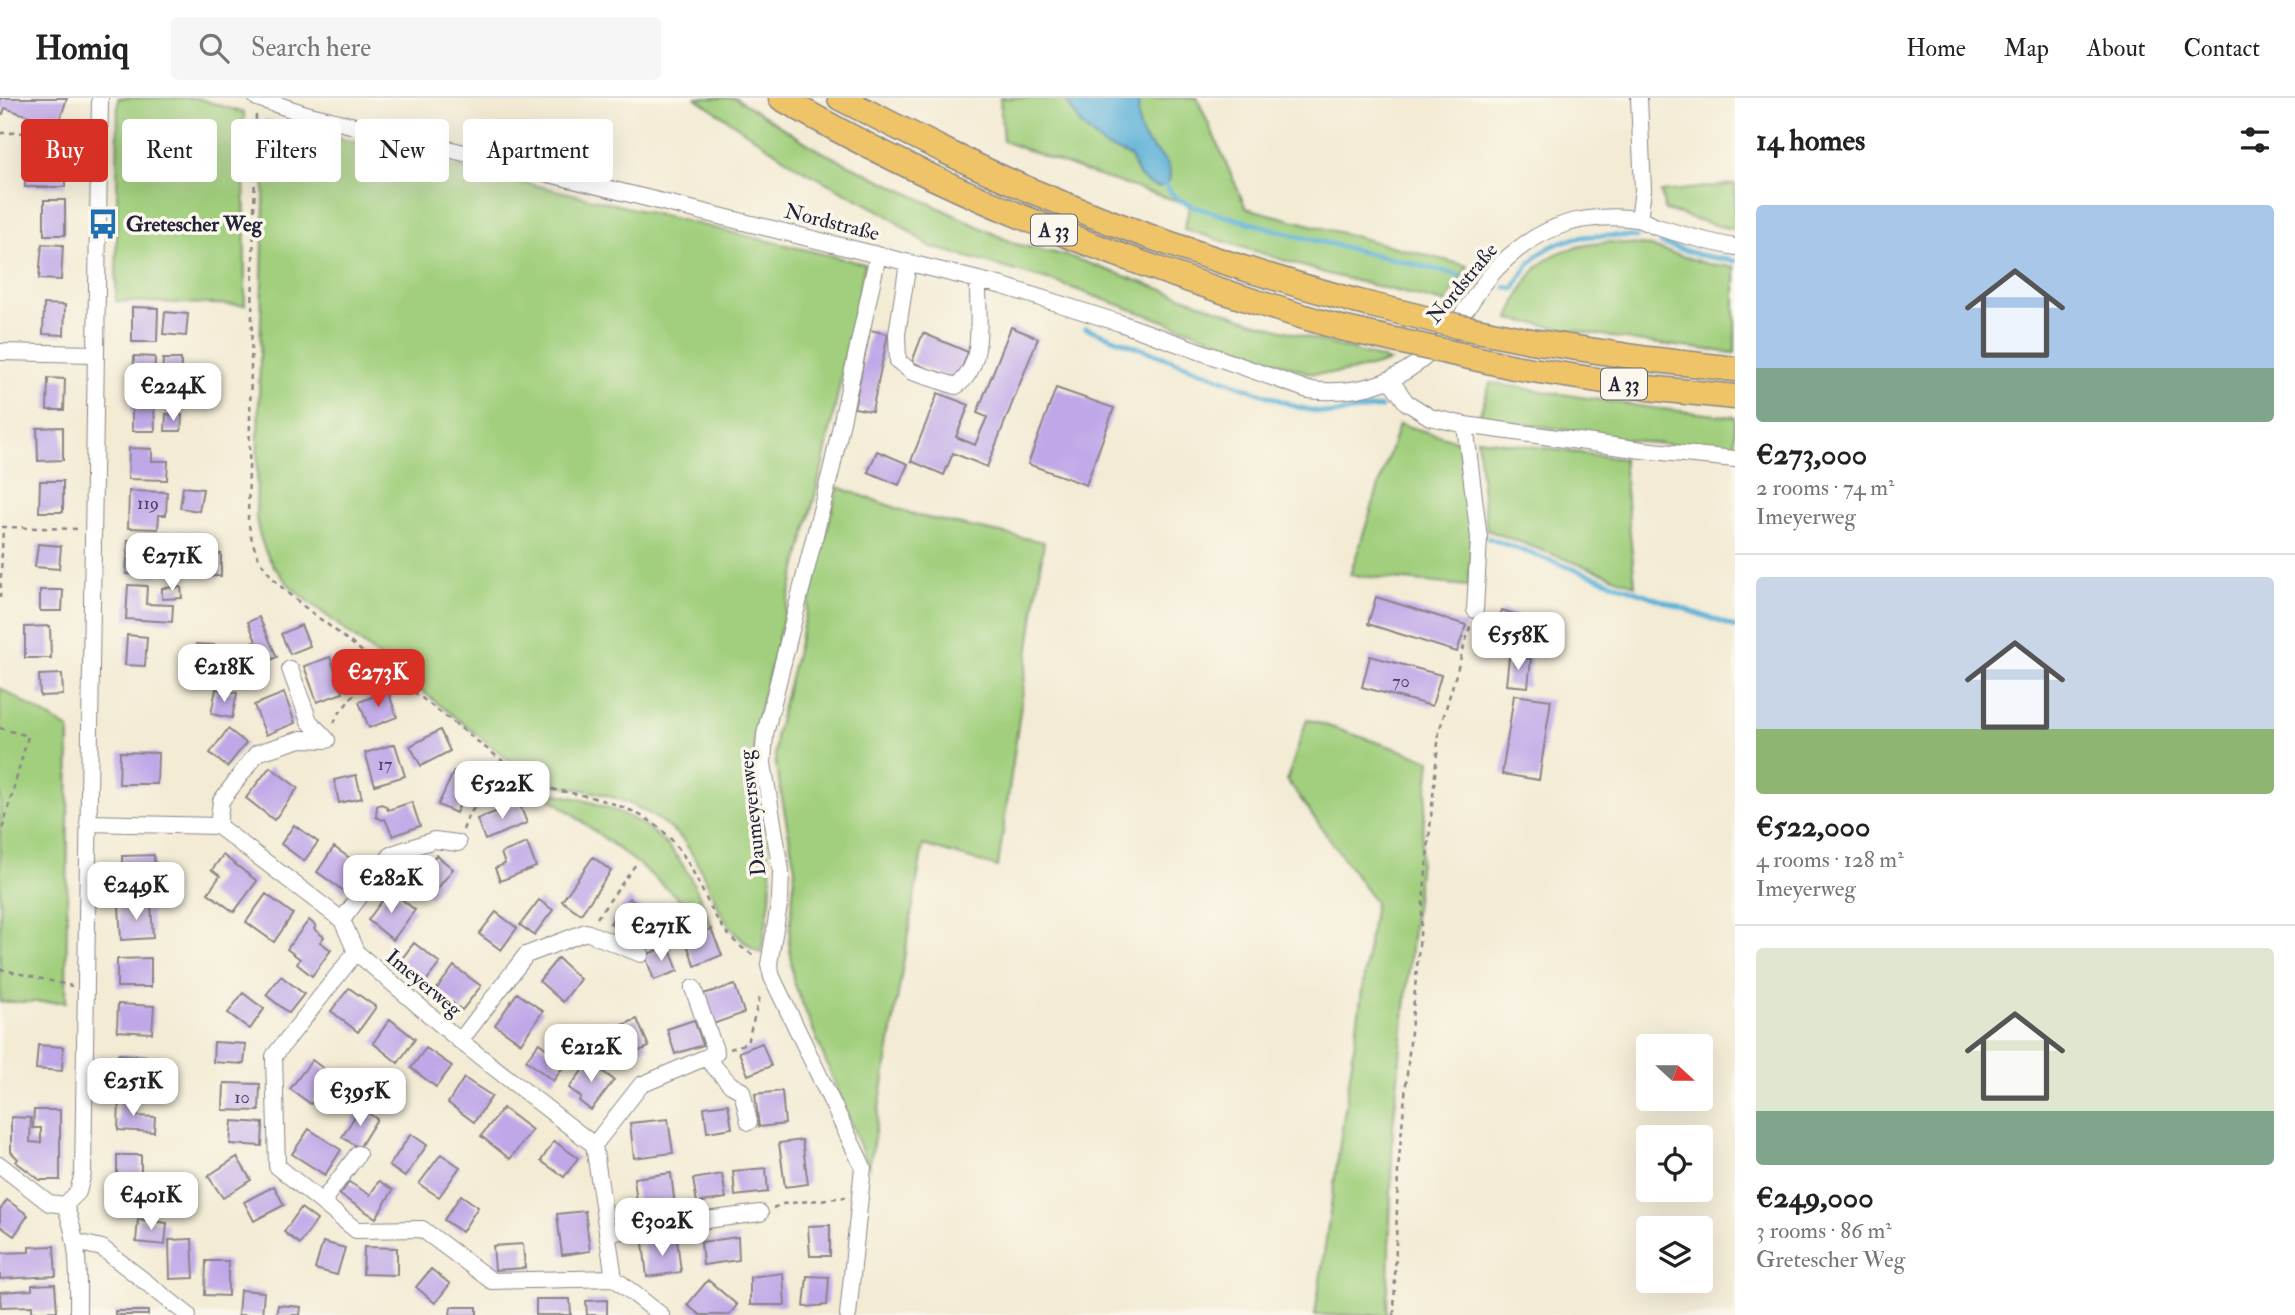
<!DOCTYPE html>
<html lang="en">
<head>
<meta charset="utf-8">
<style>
  :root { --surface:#fff; --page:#f6f6f6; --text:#222; --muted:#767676; --line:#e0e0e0; --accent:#d93025 }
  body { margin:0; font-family:"IM FELL Double Pica",serif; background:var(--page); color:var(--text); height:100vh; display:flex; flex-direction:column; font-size:26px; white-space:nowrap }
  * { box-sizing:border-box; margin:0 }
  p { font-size:23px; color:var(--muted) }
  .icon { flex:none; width:38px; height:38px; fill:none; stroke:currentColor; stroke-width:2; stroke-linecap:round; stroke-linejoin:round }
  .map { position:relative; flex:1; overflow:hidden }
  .details { display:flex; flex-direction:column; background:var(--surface); width:560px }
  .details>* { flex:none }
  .top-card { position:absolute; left:21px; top:21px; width:665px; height:63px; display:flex; gap:14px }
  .needle { width:46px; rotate:111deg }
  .controls { position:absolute; left:1636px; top:936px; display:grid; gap:14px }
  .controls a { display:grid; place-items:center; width:77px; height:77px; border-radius:7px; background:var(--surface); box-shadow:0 7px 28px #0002; font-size:35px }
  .price { position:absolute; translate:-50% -60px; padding:0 16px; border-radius:14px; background:#fff; color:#222; font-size:23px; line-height:46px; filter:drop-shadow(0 2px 4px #0008) }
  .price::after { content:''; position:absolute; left:50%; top:42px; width:21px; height:16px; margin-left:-10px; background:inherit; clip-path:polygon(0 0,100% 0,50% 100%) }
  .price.active { background:var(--accent); color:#fff }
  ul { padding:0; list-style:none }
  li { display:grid; align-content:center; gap:14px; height:371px; padding:0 21px }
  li+li { border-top:2px solid var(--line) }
  li span { display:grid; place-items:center; height:217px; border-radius:7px; color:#555 }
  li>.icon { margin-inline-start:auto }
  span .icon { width:126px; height:126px; fill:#fffc; stroke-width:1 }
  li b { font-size:30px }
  h2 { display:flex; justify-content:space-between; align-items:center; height:84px; padding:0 21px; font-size:30px }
  .pill { padding:0 24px; border-radius:7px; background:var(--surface); box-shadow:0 7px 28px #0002; font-size:24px; line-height:63px }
  .pill.active { background:var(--accent); color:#fff }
  header { display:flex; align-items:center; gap:42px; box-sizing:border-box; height:98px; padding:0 35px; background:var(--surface); border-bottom:2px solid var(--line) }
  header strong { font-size:33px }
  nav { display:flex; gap:38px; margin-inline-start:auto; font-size:24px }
  .search { width:490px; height:63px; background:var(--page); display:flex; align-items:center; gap:18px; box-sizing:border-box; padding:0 24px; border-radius:7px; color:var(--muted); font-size:26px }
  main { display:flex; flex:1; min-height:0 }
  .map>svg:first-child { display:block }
  .green { fill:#a1cf7d; stroke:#62785c; stroke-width:2 }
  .water { fill:#5cb1d8; stroke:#3f6a8a; stroke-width:2 }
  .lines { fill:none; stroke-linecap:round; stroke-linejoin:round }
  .stream { stroke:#5cb1d8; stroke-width:5 }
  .building { fill:#c0a8e8 }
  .minor-casing { stroke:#8a8688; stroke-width:18 }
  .highway-casing { stroke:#8a8688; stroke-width:27 }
  .path { stroke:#8a8688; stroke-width:2.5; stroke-dasharray:5 5; stroke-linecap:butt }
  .minor { stroke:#fff; stroke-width:16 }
  .highway { stroke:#efc469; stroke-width:24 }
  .highway-bridge-casing { stroke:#8a8688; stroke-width:27; stroke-linecap:butt }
  .highway-bridge { stroke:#efc469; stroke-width:24 }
  .labels { text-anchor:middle; stroke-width:7; stroke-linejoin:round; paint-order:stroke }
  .number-label { font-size:18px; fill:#4a4466 }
  .shield { fill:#fbf7ec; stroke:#636270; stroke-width:2 }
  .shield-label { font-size:19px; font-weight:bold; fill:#22223b }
  .street-label { font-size:21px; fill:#22223b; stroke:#fbf7ec }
  .poi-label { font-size:21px; font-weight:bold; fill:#22223b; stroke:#fbf7ec; text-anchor:start }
</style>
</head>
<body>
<header>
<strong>Homiq</strong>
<div class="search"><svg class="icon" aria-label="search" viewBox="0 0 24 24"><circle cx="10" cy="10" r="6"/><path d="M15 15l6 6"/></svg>Search here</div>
<nav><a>Home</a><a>Map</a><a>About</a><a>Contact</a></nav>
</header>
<main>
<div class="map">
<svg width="1735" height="1217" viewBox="0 0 1735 1217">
  <rect width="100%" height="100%" fill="#fbf7ec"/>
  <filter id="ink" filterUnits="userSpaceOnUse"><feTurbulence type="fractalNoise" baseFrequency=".0143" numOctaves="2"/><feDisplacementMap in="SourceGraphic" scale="14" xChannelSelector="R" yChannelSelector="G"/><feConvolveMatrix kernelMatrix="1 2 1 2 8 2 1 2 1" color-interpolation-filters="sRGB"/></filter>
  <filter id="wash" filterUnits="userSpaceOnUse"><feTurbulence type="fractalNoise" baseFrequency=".00686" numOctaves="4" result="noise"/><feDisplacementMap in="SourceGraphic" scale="28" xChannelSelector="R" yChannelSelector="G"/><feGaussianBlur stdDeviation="1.57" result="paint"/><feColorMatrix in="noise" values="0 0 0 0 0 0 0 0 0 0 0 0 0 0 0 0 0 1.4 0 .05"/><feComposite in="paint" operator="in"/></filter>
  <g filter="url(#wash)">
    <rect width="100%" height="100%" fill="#f3ebd4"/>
    <path class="green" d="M118 0H197L244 15 245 207 116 203Z
      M696 0H735L820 53 1015 146 1068 158 1245 221 1390 263C1362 273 1338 277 1309 275L1058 185 929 148 884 115 799 70Z
      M1000 0H1197L1246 110 1468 168 1445 205 1328 176 1184 131 1190 107 1089 75 1003 43Z
      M266 23 865 166 823 366 754 635V670L771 777 770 802 761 855C718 833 716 794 692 756 688 750 685 743 679 738 653 714 624 700 589 693 575 690 560 688 547 684 537 681 527 674 518 669L293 491C271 468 262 453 256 421Z
      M1735 86V131L1718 128 1665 112 1661 94Z
      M1610 144 1649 148 1708 166 1735 169V255L1636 243 1509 221C1531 163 1549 150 1610 144Z
      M1490 285 1652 310 1735 319V353L1644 344 1479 319Z
      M1399 326 1459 343 1472 440 1468 488 1350 477Z
      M1477 341 1623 361 1635 487 1487 432Z
      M838 389 918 418 1044 444 998 769 923 747 869 1070 793 882 789 844 795 770 775 662 776 636Z
      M0 590 69 631 66 904H0Z
      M1307 621 1430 662 1393 1029 1387 1217H1315L1375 804 1287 682Z
      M540 692C600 705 652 716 686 772 697 790 705 811 713 830L637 765Z"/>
    <path class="water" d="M1065 0H1139C1138 12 1137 27 1143 38 1152 55 1175 61 1169 83L1160 89C1142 86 1136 75 1131 59L1104 48 1081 27Z"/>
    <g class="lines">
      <path class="stream" d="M1165 87 1175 99 1194 109 1293 137 1458 177
        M1661 145 1699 157 1735 163
        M1506 189 1514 191C1518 183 1523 175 1528 168 1553 135 1599 136 1636 139
        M1086 230 1300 310 1331 316 1381 309
        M1488 440 1735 529"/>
    </g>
    <g id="blocks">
      <path class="building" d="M0 0H67L58 28 5 10 3 16 0 15Z
        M25 49H65V89H25Z
        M44 102H65V137H44Z
        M42 146 63 147 61 182 39 181Z
        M44 206 65 207 64 237 43 236Z
        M132 209 158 210 157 244H132Z
        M165 214 188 216 186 238 163 236Z
        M1011 229 1038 240 987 369 953 355 944 377 911 363 938 295 969 307 956 339 975 347 987 319 977 315Z
        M870 232 888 236 872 313 854 310Z
        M923 235 968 254 957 284 912 264Z
        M134 258 155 259 154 289 133 288Z
        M163 261H181V277H162Z
        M48 280 65 281 64 312H47Z
        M1056 290 1114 310 1086 387 1028 366Z
        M132 305H154L155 333H132Z
        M166 316 182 317 181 333H165Z
        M63 329V362L38 363 37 330Z
        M129 350 152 351V363H168L167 382 128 381Z
        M877 353 908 366 899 387 868 374Z
        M40 383H63V414H39Z
        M183 389 203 391 199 413 180 410Z
        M129 393 167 394 166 417H159L158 431 128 430Z
        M128 442 160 443 159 478 126 476Z
        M38 446 61 448 59 471 35 469Z
        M200 455 221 456V478H199Z
        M128 487 147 488 146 506 173 507 172 524 126 521Z
        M181 489 182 500 162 501V490Z
        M40 492H63L62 513H40Z
        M1376 499 1466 527 1457 554 1368 526Z
        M1502 512 1549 527 1541 551 1494 536Z
        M259 519 277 559 253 570 251 564 257 561 251 546 256 543 248 524Z
        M301 527 310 548 290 556 281 536Z
        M50 528 51 560H25V529Z
        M127 537 147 539 145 568 125 567Z
        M196 546 214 547 213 577 194 576Z
        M1370 558 1441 577 1432 608 1362 589Z
        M330 559 343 595 317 604 304 568Z
        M1509 559 1531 561 1528 589 1506 587Z
        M62 576 63 597 40 598 39 577Z
        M216 591 237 595 232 620 211 616Z
        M388 593 397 619 369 630 359 604Z
        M284 595 295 625 266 637 254 607Z
        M1514 597 1551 602 1539 682 1502 676Z
        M228 631 246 645 227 669 210 655Z
        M440 632 450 653 421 668 410 648Z
        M395 646 405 678 375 687 365 655Z
        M120 654 158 655 157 686H119Z
        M270 669 298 690 274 722 246 700Z
        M454 673 472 681 456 715 438 707Z
        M356 677 362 700 339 705 334 682Z
        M412 704 420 728 393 738 385 721 382 722 376 719 377 708 381 706 386 708 388 712Z
        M519 705 527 725 485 742 477 721Z
        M294 727 318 744 304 763 281 746Z
        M527 745 536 769 500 783 495 770 505 766 501 755Z
        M334 749 361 768 344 793 317 774Z
        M154 757 155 794 123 795 122 758Z
        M223 757 257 783 234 814 208 795 220 778 212 772Z
        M436 757 453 771 431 799 414 785Z
        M593 759 611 773 581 816 562 803Z
        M390 792 415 812 393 842 368 822Z
        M266 796 293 816 274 844 246 824Z
        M629 800 651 817 633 842 610 825Z
        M539 802 553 812 534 837 520 827Z
        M151 806 153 840 121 842 119 808Z
        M496 814 517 830 501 852 479 836Z
        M309 822 316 828 314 831 324 839 320 844 331 852 312 878 297 866 300 861 287 851Z
        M711 831 722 857 695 868 685 841Z
        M414 845 440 865 423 887 397 867Z
        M669 848 678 873 654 882 645 857Z
        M151 860V889H117V861Z
        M558 860 580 881 563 904 539 883Z
        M454 868 481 888 462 912 436 892Z
        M281 878 304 896 289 915 266 897Z
        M735 887 744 915 713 926 703 896Z
        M349 890 376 909 358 934 331 913Z
        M243 895 264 911 250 931 228 915Z
        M517 895 543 913 521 945 495 927Z
        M118 906 154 908 152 935 117 933Z
        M390 921 415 941 398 965 373 945Z
        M637 921 649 949 622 960 610 932Z
        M694 922 703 947 675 956 667 931Z
        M214 944 246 946 244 966 213 964Z
        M539 945 553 956 550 959 563 969 553 983 526 962Z
        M762 945 771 968 748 977 739 954Z
        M38 947 63 949 62 973 36 971Z
        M426 950 452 968 436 989 411 970Z
        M118 956 147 958 145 986 116 985Z
        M592 960 604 969 602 973 614 982 591 1012 579 1003 581 999 569 990Z
        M312 962 332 977 311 1006 290 991Z
        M464 980 492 998 474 1024 448 1005Z
        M224 985 260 986 259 1013 223 1012Z
        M782 993 785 1026 759 1029 755 996Z
        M119 1000 137 1001 136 1018 155 1019 154 1034 118 1032Z
        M728 1006 732 1030 707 1034 704 1009Z
        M360 1010 377 1021 359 1050 342 1039Z
        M503 1010 532 1032 510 1061 481 1038Z
        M34 1012H60V1082H40L16 1064 18 1061 11 1054V1019L31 1020 30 1044 41 1045V1030H33Z
        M668 1021 673 1055 634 1060 630 1025Z
        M232 1023 263 1025 262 1048 230 1046Z
        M309 1031 341 1052 325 1077 292 1056Z
        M411 1036 427 1047 405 1079 389 1068Z
        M802 1042 808 1086 785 1089 779 1045Z
        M554 1043 578 1060 564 1079 541 1063Z
        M441 1056 460 1069 439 1099 419 1086Z
        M117 1057H141V1085H117Z
        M237 1059 251 1082 223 1100 208 1078Z
        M766 1070 768 1094 735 1098 733 1073Z
        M671 1075 675 1108 638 1113 634 1080Z
        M722 1076 726 1100 697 1105 693 1081Z
        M379 1083 393 1092 376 1120 340 1097 349 1084 370 1097Z
        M274 1088 284 1107 254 1123 244 1104Z
        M461 1097 478 1109 462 1134 444 1122Z
        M7 1102 28 1117 14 1138 0 1128V1112Z
        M301 1110 317 1122 300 1146 284 1134Z
        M585 1113 590 1153 562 1157 557 1116Z
        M138 1121 167 1125 165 1147 136 1144Z
        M830 1127V1158H810L808 1128Z
        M738 1139 739 1162 703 1167 701 1144Z
        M192 1141 194 1180 170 1181 169 1142Z
        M677 1141 681 1174 647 1179 643 1145Z
        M323 1144 345 1150 337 1177 315 1171Z
        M523 1146 525 1170 495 1172 493 1148Z
        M54 1148 56 1178 0 1181V1155L29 1154V1149Z
        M364 1149 397 1150V1177L363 1176Z
        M206 1163H228V1198L205 1197Z
        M431 1171 450 1186 435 1205 416 1189Z
        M783 1175 785 1207H750V1179Z
        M807 1178 829 1179 827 1207 804 1209Z
        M708 1182 737 1207 729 1217H700L687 1207Z
        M55 1186 57 1213 32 1214V1208L1 1209 0 1194 32 1192V1187Z
        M240 1192 264 1194 262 1217H238Z
        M536 1201H570L571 1217H536Z
        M607 1202V1217H587L586 1203Z
        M278 1207 301 1209 300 1217H276Z
        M451 1209H477V1217H450Z
        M115 1213H148V1217H115Z"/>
    </g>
  </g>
  <g filter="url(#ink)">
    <use href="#blocks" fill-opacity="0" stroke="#8a8688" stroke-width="2"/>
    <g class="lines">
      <g class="minor-casing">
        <path id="minor" d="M257 0 306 16 1003 188 1120 225 1308 292C1366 298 1406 282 1446 239 1462 220 1474 197 1490 178 1510 154 1538 134 1568 125 1588 119 1617 118 1637 121 1644 123 1651 127 1657 129 1683 137 1708 144 1735 149
          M1639 121 1643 92 1639 0
          M908 165 897 236 898 263 912 274 956 288C987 268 977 214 978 182
          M0 254 94 256
          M1391 283 1406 304 1430 319 1465 327 1642 352 1735 361
          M1465 327 1479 440 1475 512
          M290 571 309 623 327 642
          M88 725 218 728 342 822 356 854 460 943 594 1047 614 1180 661 1217
          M218 728 221 703 257 655 301 641 327 642
          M342 822 392 756 434 742 458 745
          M356 854 274 958 277 1068 356 1132 422 1131 492 1183 614 1180
          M460 943 526 857 586 834 641 856
          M706 960 731 987 742 993 749 1024
          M594 1047 641 987 716 955 693 890
          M0 1067 49 1105 65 1107
          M322 1104 358 1056
          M65 1107 78 1094 83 1075 100 0
          M65 1107C80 1147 78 1175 78 1217
          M607 1135 760 1115
          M76 1144 102 1150 188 1217
          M848 1217 863 1069 772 879 769 866 780 801 781 773 763 665 765 636 832 369 878 157"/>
      </g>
      <g class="highway-casing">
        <path id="highway" d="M781 0C956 102 1147 173 1341 230
          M840 0C903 32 966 65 1032 93 1137 137 1245 173 1355 203
          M1531 243 1648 261 1735 271
          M1514 269 1648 290 1735 299"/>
      </g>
      <path class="path" d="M256 17 248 421C251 441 255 458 268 474 287 498 313 515 336 533 378 566 420 599 462 631 483 647 522 681 545 689 556 693 569 694 581 697 605 702 630 710 650 723 706 760 699 828 755 858
        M0 35 84 34
        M0 500 3 429 78 431
        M334 625 337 618 378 566
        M0 630 28 638 0 740
        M463 732 468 718 508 666
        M597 820 636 766
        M0 871 72 888
        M730 951 747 945 761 895
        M773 1110 782 1106 846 1099
        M1394 1217 1398 1072 1439 634 1471 525"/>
      <use href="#minor" class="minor"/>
      <use href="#highway" class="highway"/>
      <g class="highway-bridge-casing">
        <path id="highway-bridge" d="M1355 203 1457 228 1531 243
          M1341 230 1514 269"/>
      </g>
      <use href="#highway-bridge" class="highway-bridge"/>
    </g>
  </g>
  <defs>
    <g id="bus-bare" transform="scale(2.415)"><path d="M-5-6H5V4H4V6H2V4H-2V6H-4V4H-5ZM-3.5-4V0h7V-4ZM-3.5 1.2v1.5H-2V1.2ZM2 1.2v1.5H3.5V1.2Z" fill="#1f6fb2" stroke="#fbf7ec" stroke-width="2.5" paint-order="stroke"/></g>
  </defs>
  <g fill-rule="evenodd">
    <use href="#bus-bare" x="103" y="126"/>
  </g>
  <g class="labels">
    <g class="number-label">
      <text x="148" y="411">119</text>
      <text x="1401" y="589">70</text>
      <text x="385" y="672">17</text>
      <text x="242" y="1005">10</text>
    </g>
    <g class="shield">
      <rect x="1031" y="116.5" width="46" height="31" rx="5"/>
      <rect x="1601" y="270.5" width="46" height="31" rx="5"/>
    </g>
    <g class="shield-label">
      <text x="1054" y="139">A 33</text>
      <text x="1624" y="293">A 33</text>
    </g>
    <g class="street-label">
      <text transform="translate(832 124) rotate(14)" y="7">Nordstraße</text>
      <text transform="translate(1462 185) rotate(-50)" y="7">Nordstraße</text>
      <text transform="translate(752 715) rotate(-96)" y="7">Daumeyersweg</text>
      <text transform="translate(424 885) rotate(40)" y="7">Imeyerweg</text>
    </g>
    <g class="poi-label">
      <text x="126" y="133">Gretescher Weg</text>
    </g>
  </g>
</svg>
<div class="controls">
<a><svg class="needle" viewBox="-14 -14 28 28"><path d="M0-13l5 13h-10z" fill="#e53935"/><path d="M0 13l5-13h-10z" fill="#767676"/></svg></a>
<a><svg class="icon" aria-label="locate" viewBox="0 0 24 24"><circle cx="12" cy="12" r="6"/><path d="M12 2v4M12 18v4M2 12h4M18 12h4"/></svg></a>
<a><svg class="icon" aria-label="layers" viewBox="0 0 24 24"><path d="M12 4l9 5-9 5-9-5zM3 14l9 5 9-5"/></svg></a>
</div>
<b class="price" style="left:173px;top:325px">€224K</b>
<b class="price" style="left:172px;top:495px">€271K</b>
<b class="price" style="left:1518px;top:574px">€558K</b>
<b class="price" style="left:224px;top:606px">€218K</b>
<b class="price active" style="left:378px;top:611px">€273K</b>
<b class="price" style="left:502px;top:723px">€522K</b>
<b class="price" style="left:391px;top:817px">€282K</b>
<b class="price" style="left:136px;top:824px">€249K</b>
<b class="price" style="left:661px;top:865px">€271K</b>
<b class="price" style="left:591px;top:986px">€212K</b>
<b class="price" style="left:133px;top:1020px">€251K</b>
<b class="price" style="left:360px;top:1030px">€395K</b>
<b class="price" style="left:151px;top:1134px">€401K</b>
<b class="price" style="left:662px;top:1160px">€302K</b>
<div class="top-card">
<a class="pill active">Buy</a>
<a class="pill">Rent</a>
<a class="pill">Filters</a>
<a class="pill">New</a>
<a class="pill">Apartment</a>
</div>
</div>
<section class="details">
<h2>14 homes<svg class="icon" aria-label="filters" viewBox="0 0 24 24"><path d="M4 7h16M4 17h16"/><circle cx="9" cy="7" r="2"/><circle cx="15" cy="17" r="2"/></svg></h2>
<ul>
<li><span style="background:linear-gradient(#a9c7e8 75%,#7fa58c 0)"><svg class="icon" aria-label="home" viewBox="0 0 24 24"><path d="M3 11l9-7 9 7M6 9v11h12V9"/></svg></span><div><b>€273,000</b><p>2 rooms · 74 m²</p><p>Imeyerweg</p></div></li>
<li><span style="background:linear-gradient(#c9d6e8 70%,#8fb573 0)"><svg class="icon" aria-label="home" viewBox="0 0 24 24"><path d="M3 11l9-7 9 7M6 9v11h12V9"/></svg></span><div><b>€522,000</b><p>4 rooms · 128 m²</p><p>Imeyerweg</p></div></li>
<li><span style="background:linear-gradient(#dfe7d0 75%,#7fa58c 0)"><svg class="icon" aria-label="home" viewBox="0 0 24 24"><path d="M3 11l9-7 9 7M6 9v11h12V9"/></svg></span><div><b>€249,000</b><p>3 rooms · 86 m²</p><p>Gretescher Weg</p></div></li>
</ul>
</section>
</main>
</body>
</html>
